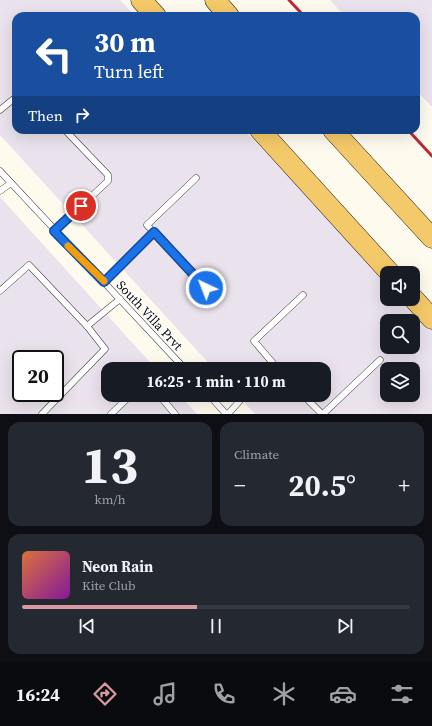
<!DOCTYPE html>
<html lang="en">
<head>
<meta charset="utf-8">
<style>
	:root { --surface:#171b24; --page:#242831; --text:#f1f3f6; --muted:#9ea1a6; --line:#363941; --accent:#d899a1 }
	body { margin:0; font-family:"Source Serif 4",serif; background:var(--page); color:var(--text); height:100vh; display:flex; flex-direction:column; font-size:15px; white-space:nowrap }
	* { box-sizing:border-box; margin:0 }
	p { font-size:13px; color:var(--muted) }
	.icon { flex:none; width:22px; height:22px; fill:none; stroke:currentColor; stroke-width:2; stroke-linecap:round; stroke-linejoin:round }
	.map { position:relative; height:414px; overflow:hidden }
	.panel { display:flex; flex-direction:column; gap:8px; padding:8px; background:#0d0f14; flex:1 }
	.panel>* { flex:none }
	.guide { position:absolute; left:12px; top:12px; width:408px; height:122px; border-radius:12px; box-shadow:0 4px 16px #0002; background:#1a4fa0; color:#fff; overflow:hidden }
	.fabs { position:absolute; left:380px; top:266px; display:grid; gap:8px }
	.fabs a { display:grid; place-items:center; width:40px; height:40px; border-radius:8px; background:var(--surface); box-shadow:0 4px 16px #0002; font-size:20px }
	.speed { position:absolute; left:12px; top:350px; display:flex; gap:8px; font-size:20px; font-weight:700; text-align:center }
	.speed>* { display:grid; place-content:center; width:52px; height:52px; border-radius:50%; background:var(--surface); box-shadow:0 4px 16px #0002; line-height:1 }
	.speed .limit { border:2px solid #111; border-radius:6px; background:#fff; color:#111 }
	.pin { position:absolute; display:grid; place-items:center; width:34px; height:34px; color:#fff; margin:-17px; border:2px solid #fff; border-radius:50%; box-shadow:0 1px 4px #0007 }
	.me { position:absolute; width:44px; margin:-22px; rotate:317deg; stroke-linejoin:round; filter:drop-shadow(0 0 3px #0008) }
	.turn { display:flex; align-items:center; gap:14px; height:84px; padding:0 16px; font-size:18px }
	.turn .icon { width:52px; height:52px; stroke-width:2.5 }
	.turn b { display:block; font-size:28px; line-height:34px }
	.then { display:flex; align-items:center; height:38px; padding:0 16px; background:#0003; gap:8px; font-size:15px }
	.big { font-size:30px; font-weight:700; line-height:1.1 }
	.panel .widget { flex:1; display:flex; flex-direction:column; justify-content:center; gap:6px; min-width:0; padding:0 14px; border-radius:12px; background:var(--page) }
	.panel .dial { align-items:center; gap:0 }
	.dial b { font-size:52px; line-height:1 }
	.song { display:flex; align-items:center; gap:12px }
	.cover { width:48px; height:48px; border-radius:6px; background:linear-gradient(135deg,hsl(20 70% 55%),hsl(290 70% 35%)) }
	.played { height:4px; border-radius:2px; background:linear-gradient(90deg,var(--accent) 45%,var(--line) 45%) }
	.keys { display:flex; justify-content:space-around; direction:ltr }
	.heat { display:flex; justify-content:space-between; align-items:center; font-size:22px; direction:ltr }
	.panel .tiles { flex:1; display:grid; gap:8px; grid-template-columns:1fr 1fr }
	.widget:last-child { grid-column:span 2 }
	.trip { position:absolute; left:101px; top:362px; width:230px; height:40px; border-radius:12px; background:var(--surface); box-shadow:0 4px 16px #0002; font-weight:700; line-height:40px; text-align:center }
	.menu { display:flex; height:64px; justify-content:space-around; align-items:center; background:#090b0e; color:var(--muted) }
	.menu .icon { width:28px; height:28px }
	.menu .on { color:var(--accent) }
	.menu b { font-size:18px; color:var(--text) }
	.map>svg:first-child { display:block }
</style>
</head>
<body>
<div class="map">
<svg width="432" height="414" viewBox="0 0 432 414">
	<rect width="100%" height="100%" fill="#fefaee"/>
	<!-- industrial -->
	<g fill="#eae2ec" fill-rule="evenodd">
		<path d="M0,0H120L135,16H16V130H244L387,280V299H405L432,327V414H255L237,395H324V369H214L0,135ZM387,321H413V347H387ZM387,369H413V395H387Z"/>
		<path d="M330,0H432V107L416,90V16H345Z"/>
		<path d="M0,197L156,369H108V395H179L197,414H0ZM21,359H55V393H21Z"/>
	</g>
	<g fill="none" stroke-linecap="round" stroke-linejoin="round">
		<defs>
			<g id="service">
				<path d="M0,110L16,97"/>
				<path d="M0,171L185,369"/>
				<path d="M196,178L147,225L206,288"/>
				<path d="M0,191L11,183"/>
				<path d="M54,231L108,181V175L65,130"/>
				<path d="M104,282L154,232"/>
				<path d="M0,291L29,265L87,326L105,349L42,414"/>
				<path d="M87,326L120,299"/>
				<path d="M278,369L254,341L303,295"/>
				<path d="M159,395L175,414"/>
				<path d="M209,395L226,414"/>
				<path d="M303,395L322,414"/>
				<path d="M111,414L131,395"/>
				<path d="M228,414L245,395"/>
				<path d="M323,414L380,360"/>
			</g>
			<g id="primary">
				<path d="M141,0L156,16"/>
				<path d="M215,0L229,16"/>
				<path d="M260,130L390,273"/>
				<path d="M333,130L432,238"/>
				<path d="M413,298L432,319"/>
			</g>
		</defs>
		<!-- service casing -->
		<use href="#service" stroke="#404040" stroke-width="7"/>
		<!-- primary casing -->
		<use href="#primary" stroke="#1e1e1e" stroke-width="21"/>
		<!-- service -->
		<use href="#service" stroke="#fff" stroke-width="6"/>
		<!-- primary -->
		<use href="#primary" stroke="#f4c969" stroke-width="20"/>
		<!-- rail -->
		<g stroke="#b92a3a" stroke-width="3">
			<path d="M289,0L304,16"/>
			<path d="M408,130L432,156"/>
		</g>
	</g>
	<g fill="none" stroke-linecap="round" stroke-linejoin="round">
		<defs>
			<path id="route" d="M81,206L54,231L104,282L154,232L206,288"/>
		</defs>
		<!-- route casing -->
		<use href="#route" stroke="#114b97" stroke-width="10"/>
		<!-- route -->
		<use href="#route" stroke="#1a73e8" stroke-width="7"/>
		<!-- slow -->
		<path stroke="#f59e0b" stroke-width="7" d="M68,246L104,281"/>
	</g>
	<g text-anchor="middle" stroke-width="4" stroke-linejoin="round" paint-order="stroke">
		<!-- street labels -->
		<g font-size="13" fill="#0d0d0d" stroke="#fff">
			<text transform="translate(150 315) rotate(47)" y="5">South Villa Prvt</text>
		</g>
	</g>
</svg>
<div class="fabs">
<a><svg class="icon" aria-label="sound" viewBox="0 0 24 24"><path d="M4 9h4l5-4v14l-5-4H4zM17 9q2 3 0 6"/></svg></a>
<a><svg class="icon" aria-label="search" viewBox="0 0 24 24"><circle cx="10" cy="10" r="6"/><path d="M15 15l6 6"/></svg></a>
<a><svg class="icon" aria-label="layers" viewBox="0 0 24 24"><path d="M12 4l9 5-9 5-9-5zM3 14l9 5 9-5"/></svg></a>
</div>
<div class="speed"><div class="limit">20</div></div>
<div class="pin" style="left:81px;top:206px;background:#d93025"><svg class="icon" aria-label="arrive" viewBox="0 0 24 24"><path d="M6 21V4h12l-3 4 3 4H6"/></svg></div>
<svg class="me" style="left:206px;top:288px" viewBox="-20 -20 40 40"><circle r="17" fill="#1a73e8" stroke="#fff" stroke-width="3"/><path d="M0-11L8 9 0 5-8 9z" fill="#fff"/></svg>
<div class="trip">16:25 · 1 min · 110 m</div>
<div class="guide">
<div class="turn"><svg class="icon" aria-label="left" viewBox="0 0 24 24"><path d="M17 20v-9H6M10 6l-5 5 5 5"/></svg><div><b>30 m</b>Turn left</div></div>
<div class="then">Then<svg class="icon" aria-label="right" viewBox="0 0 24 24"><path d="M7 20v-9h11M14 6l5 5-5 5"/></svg></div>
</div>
</div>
<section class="panel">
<div class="tiles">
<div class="widget dial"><b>13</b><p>km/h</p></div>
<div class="widget"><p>Climate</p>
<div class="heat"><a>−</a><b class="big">20.5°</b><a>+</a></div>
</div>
<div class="widget">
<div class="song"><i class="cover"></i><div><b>Neon Rain</b><p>Kite Club</p></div></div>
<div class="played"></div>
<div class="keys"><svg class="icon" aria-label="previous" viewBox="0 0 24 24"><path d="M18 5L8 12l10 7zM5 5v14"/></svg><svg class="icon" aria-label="pause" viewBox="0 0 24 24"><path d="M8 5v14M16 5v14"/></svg><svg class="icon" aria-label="next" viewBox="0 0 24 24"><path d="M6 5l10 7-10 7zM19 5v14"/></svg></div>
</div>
</div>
</section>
<nav class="menu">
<b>16:24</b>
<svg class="icon on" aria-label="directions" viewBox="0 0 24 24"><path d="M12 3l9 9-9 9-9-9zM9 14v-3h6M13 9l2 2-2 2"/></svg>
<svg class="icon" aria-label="music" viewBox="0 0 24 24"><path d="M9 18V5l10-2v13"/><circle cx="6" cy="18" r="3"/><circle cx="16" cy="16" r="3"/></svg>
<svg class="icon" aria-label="phone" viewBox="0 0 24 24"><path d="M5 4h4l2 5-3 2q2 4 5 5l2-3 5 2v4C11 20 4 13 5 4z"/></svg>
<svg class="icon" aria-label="climate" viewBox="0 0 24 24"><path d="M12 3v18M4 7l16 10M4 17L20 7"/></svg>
<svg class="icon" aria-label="car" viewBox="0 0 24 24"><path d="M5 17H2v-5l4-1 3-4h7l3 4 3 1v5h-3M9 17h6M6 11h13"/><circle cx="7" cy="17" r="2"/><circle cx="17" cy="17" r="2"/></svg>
<svg class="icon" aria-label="filters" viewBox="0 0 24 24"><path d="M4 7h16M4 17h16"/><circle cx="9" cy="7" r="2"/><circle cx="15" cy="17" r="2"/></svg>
</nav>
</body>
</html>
